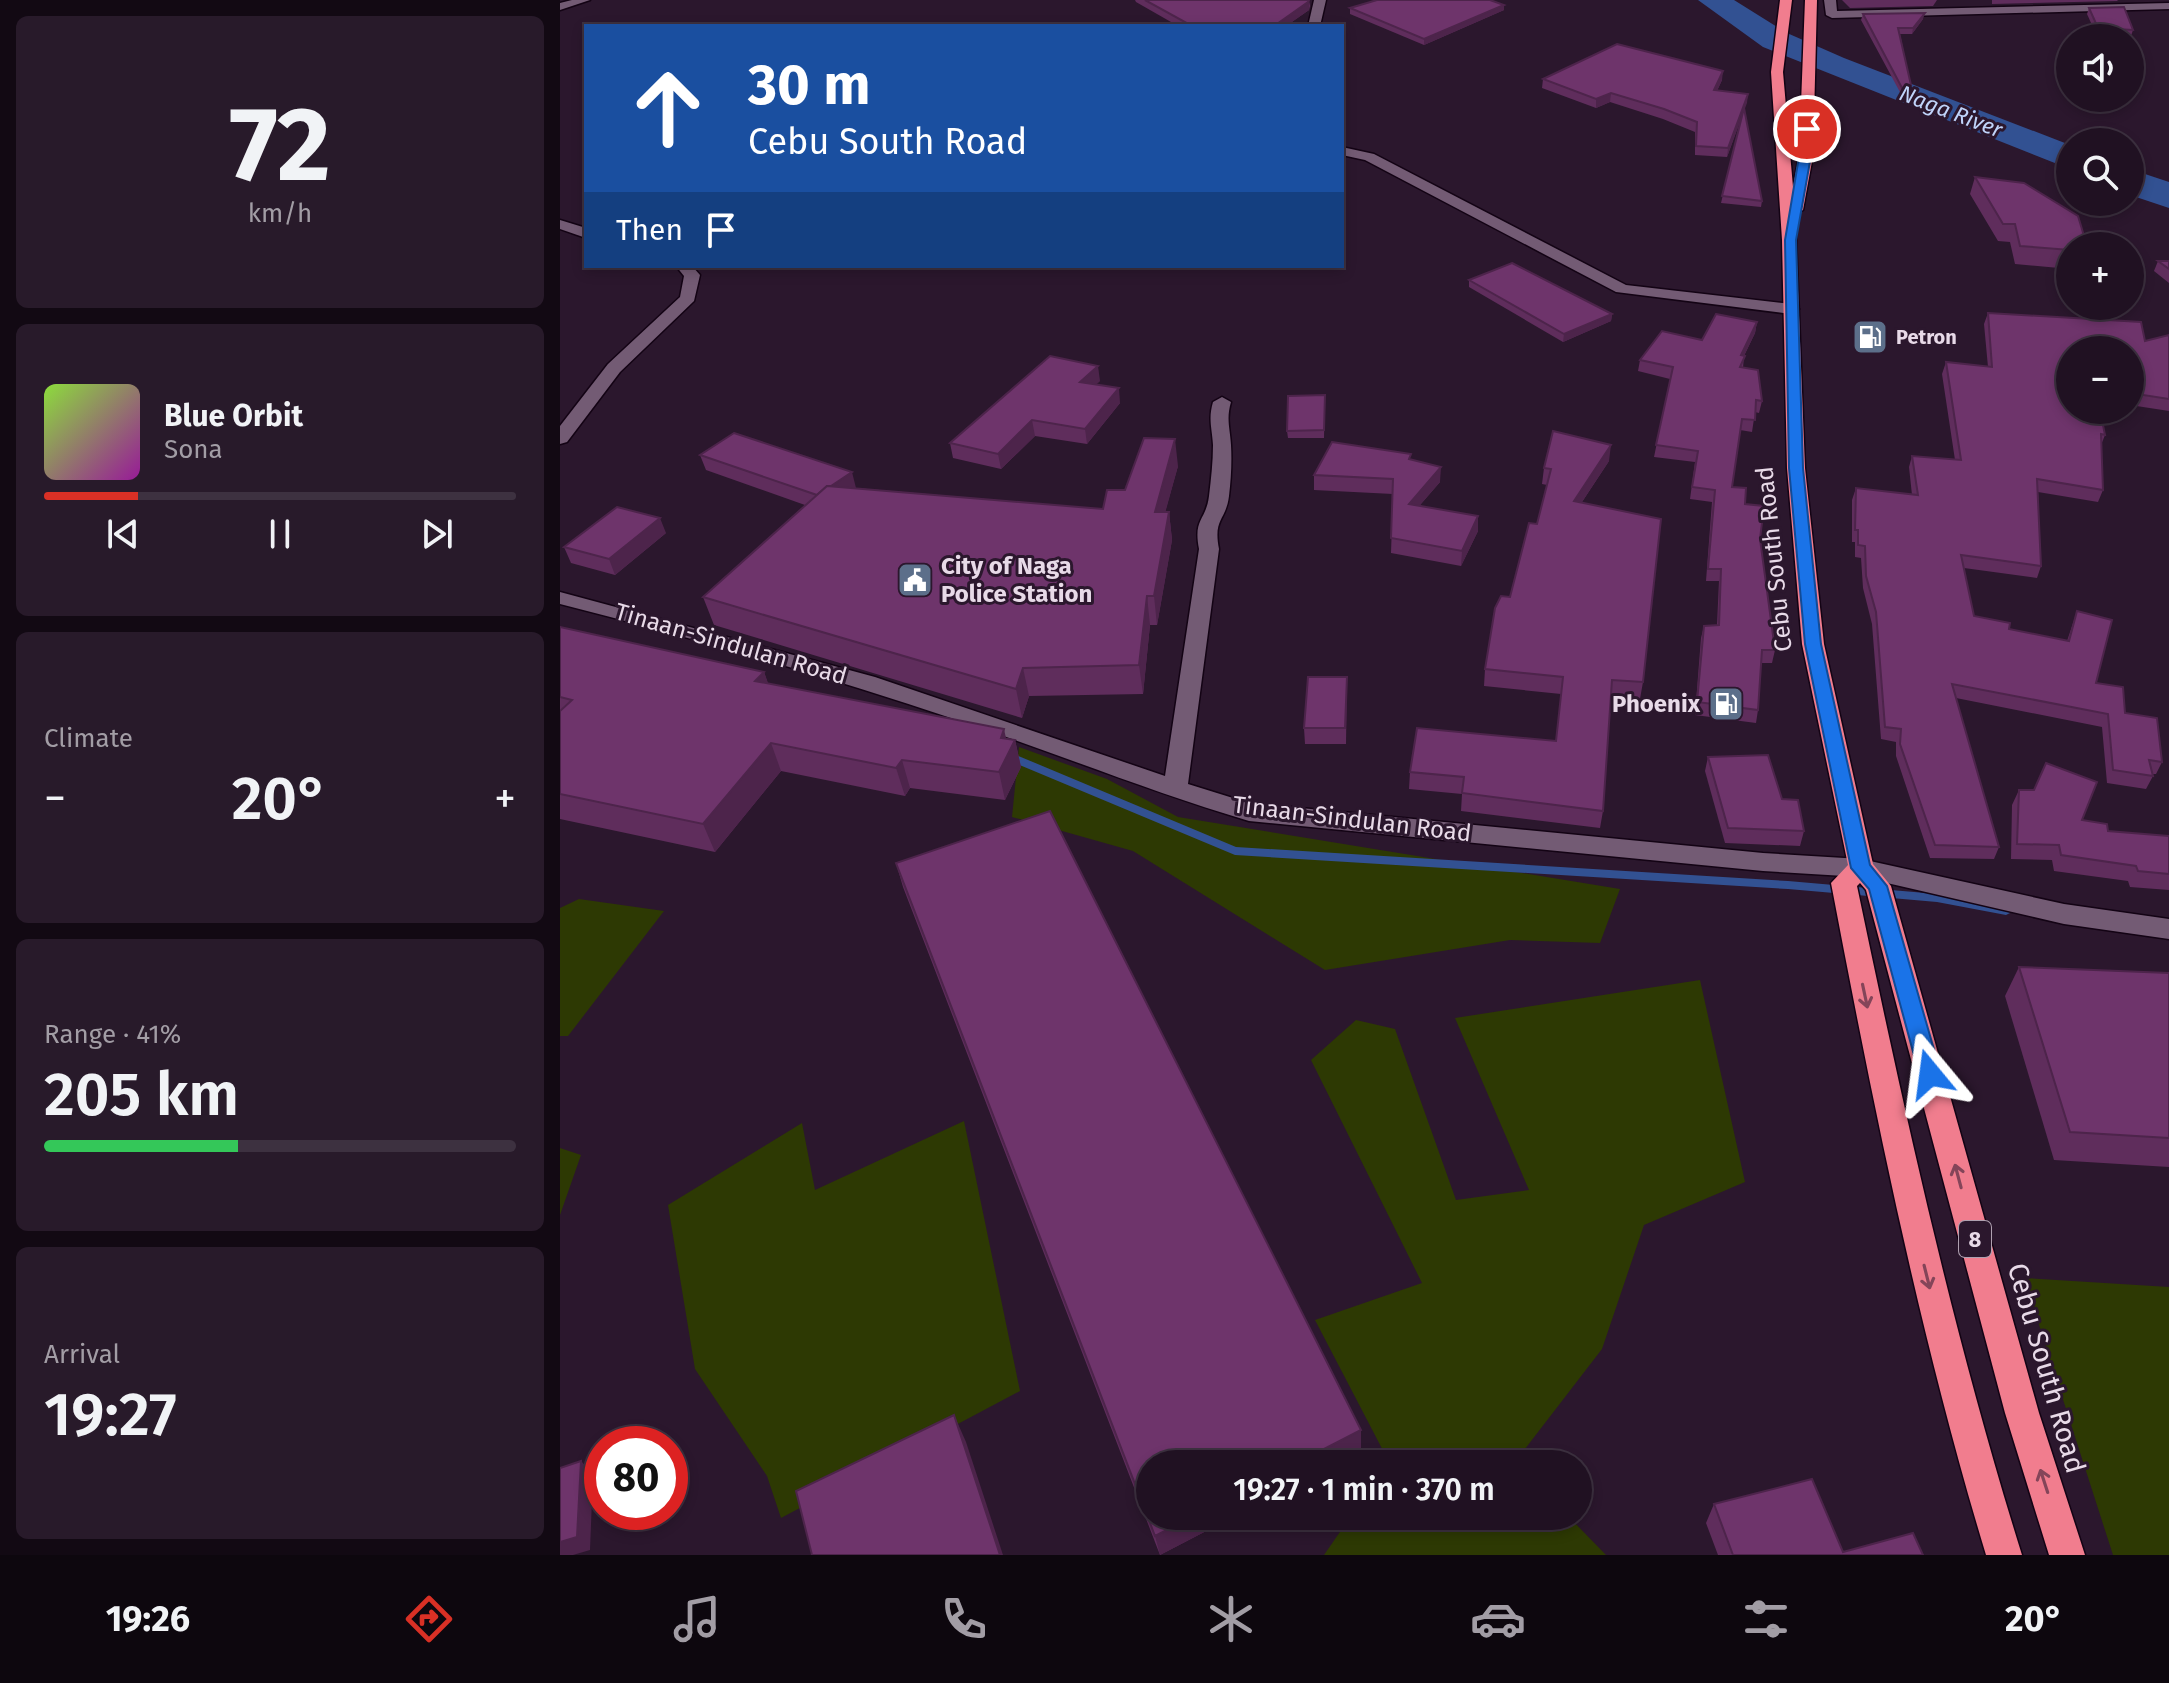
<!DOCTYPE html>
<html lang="en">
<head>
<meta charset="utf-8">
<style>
	:root { --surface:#201122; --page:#281a2a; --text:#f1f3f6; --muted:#a29da5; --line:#3d3140; --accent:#d93025 }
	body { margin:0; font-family:"Fira Sans",sans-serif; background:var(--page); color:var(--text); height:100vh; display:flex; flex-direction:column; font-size:30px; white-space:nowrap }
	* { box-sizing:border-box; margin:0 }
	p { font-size:26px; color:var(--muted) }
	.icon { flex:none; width:44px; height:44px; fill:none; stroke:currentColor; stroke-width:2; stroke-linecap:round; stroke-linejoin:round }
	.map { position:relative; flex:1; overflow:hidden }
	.sheet { display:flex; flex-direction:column; gap:16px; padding:16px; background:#120913; width:560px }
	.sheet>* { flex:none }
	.top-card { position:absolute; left:24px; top:24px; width:760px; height:244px; border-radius:0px; box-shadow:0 4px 12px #0003,0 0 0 2px var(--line); background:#1a4fa0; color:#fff; overflow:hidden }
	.controls { position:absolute; left:1496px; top:24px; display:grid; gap:16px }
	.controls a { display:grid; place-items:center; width:88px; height:88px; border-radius:50%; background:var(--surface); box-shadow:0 4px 12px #0003,0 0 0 2px var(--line); font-size:40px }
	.speed { position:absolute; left:24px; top:1426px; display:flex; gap:16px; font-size:40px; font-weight:700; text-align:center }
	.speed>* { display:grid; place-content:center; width:104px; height:104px; border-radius:50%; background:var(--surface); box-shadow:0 4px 12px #0003,0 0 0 2px var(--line); line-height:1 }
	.speed .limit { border:12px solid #d22; background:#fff; color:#111 }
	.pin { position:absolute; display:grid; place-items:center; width:68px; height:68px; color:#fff; margin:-34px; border:4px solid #fff; border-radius:50%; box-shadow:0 2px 8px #0007 }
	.me { position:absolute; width:88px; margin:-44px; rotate:344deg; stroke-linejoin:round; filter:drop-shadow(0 0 6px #0008) }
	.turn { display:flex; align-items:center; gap:28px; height:168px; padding:0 32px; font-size:36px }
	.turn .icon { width:104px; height:104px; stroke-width:2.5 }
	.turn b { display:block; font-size:56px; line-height:68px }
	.then { display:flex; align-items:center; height:76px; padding:0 32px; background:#0003; gap:16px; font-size:30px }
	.big { font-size:60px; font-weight:600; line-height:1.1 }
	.sheet .card { flex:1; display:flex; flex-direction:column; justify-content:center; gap:12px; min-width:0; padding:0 28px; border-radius:12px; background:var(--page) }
	.sheet .dial { align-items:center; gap:0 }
	.dial b { font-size:104px; line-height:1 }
	.song { display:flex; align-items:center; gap:24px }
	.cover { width:96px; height:96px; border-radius:12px; background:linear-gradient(135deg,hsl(90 70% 55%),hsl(300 70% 35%)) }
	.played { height:8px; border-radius:4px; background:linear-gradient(90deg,var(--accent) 20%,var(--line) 20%) }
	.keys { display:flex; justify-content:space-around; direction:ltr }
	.heat { display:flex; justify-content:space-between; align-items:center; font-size:44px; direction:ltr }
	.charge { height:12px; border-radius:6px; background:linear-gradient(90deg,#34c759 41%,var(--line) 0) }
	.trip { position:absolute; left:576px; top:1450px; width:456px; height:80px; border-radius:40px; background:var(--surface); box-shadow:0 4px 12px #0003,0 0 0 2px var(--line); font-weight:600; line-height:80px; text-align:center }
	.dock { display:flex; height:128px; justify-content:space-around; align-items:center; background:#0d070e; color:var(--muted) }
	.dock .icon { width:56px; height:56px }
	.dock .on { color:var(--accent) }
	.dock b { font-size:36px; color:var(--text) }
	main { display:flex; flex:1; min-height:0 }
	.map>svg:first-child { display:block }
</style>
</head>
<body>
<main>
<section class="sheet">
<div class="card dial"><b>72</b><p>km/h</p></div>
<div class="card">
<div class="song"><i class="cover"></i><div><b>Blue Orbit</b><p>Sona</p></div></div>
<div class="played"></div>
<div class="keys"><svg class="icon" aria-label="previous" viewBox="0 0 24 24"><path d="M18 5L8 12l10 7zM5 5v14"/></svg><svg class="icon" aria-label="pause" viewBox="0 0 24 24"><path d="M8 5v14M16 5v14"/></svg><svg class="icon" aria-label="next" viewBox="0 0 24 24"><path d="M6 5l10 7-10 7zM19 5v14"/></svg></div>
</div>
<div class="card"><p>Climate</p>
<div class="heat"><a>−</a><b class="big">20°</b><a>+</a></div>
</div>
<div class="card"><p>Range · 41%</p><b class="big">205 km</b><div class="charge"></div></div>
<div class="card"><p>Arrival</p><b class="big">19:27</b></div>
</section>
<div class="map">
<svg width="1609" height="1555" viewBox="0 0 1609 1555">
	<rect width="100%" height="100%" fill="#2b172d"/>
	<!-- green -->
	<g fill="#2d3903">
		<path d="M459,747L547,779L618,817L1060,889L1040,943L950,940L765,970L573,851L452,817Z"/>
		<path d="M19,899L104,911L8,1036H0V908Z"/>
		<path d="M1140,980L1185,1182L1084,1225L1042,1349L955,1462L957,1464H830L755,1320L862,1283L751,1060L796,1020L835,1029L896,1200L969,1190L895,1018Z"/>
		<path d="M404,1121L460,1391L221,1518L207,1476L135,1369L108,1205L242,1123L255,1190Z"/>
		<path d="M0,1148L21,1155L0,1215Z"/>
		<path d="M1464,1278L1609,1287V1555H1553Z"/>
		<path d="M791,1516H1008L1046,1555H764Z"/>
	</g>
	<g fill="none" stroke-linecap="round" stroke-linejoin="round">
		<!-- stream -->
		<path fill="#325192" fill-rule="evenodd" d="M449,752L676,847L1228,881L1377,894L1446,905L1450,907L1452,910L1450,913L1446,915L1377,902L1228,889L675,855L445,759L444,756L445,753Z"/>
		<!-- river -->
		<g fill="#325192" fill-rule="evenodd">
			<path d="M1138,0H1174L1227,33L1284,58L1510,145V169L1203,47Z"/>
			<path d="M1570,169L1609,182V208L1570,195Z"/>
		</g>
		<defs>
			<g id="street">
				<path d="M12,0H30L0,10V3Z"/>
				<path d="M754,0H766L760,26H748Z"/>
				<path d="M1264,0H1276L1277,11L1609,3V9L1272,18L1266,15Z"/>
				<path d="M782,147L814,154L1066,285L1231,304L1239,309L1231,314L1056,292L805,160L782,155Z"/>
				<path d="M0,220L26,228V238L0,229Z"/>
				<path d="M116,266H132L140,275L134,301L60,372L7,442L0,444V426L48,364L120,297L124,276Z"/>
				<path d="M662,397L671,402C666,419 670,428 671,445C672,462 671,479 669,496C666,521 653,518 659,549L628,784L689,803L1203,853L1301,859L1504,904L1609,919V939L1504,924L1301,877L1203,871L689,821C591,792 496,753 397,720C266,676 134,638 0,604V592L315,677L605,776L639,549C633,518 646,521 649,496C651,479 653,462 653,445C652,428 648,419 653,402Z"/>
			</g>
			<path id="highway" d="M1220,0H1232L1223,72L1233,187L1239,156L1245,0H1257L1253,156L1243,210L1235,214L1245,468L1264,644L1313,864L1331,886L1479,1413L1525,1555H1489L1445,1413L1306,890L1300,883L1297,886C1344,1111 1393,1335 1462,1555H1426C1359,1334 1314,1109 1271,883L1288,865L1242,644L1227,468L1222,240L1211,72Z"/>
		</defs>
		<!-- street casing -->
		<use href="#street" stroke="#130314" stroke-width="3"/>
		<!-- highway casing -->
		<use href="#highway" stroke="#130314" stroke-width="3"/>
		<!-- street -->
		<use href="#street" fill="#735b74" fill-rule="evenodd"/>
		<!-- highway -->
		<use href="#highway" fill="#f17d8e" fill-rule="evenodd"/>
	</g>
	<!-- wall -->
	<g fill="#5f2d5c">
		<path d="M575,0H749L750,6L749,10L726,26H618L576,2Z"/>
		<path d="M1282,0H1377L1373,6L1290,8Z"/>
		<path d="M1432,0H1558L1557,1L1432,4Z"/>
		<path d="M944,5V10L864,45L790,14V8Z"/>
		<path d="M1529,8L1573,30L1571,36L1536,34L1527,14Z"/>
		<path d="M1303,14L1363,19L1352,34H1340L1351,85L1349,91L1341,94L1301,20Z"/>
		<path d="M983,79L1162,80L1157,91L1188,94L1184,110L1202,201L1201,207L1161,203L1182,116L1167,157L1135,155V132L1103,119L1050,102L1036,108L982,88Z"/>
		<path d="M1415,177L1510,246V269L1455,264L1450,242L1438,241L1410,194Z"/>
		<path d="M1598,261H1609V283L1594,271Z"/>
		<path d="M909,280L1052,314L1051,321L1003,342L909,287Z"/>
		<path d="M1428,313L1585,341L1609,335V411L1570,405V350H1510L1545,435L1541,445L1543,490L1538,502L1478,492L1481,566L1477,578L1404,568L1414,616L1449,629L1507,641L1517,611L1536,683L1565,713L1602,762L1596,774H1592L1593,776L1586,789L1547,783L1542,727L1396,698L1439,847L1434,859L1370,858L1336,756V742L1321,739L1312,624L1303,588L1301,558L1295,557V542H1292V500L1296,488L1352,495L1349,467L1352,456L1395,460L1382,374L1386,362L1428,367L1424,324Z"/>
		<path d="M1197,322L1195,333L1184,356L1183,368L1202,401L1199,413L1195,412L1192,432L1180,430L1172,487L1185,504L1200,539L1215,650L1212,663H1201L1198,710L1196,723L1135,715L1141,638L1144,626L1157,625L1159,581H1146L1152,502L1130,499L1135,462L1094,457L1110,379L1078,371L1080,360Z"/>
		<path d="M540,381L536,384L560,403L527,444L475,436L441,469L393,458L390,443Z"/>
		<path d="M765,395L764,438H728L727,431Z"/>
		<path d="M140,455L296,488L543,509L565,490L618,466L605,512H609L612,540L597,625H590L583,694L469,696L462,718L154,625L143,597L245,505L146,470Z"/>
		<path d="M851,459L880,482L860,505L918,531L901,566L831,553L833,494L754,490V475Z"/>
		<path d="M1049,461L1022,502L1083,682L1080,699L1050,697L1043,811L1040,828L901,811L902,794L849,789L850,772L996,741L1001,694L924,686L925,669L977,524L987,485L982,484L984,468Z"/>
		<path d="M106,533L55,575L11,563L4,547Z"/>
		<path d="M0,627L204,672L208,684L455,740L461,767L445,800L350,788L345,796L221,771L155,852L0,819Z"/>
		<path d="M787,677L786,744H745L744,728Z"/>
		<path d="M1148,757L1222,799L1244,831L1240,846L1165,843L1145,771Z"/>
		<path d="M1459,790L1522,820L1548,831L1609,836V890L1570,887L1568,881L1494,871L1492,860L1451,859L1452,805Z"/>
		<path d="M336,863L801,1451L775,1464H590V1516H675L600,1555L343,887Z"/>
		<path d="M1459,967L1609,973V1167L1494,1160L1445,996Z"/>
		<path d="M1154,1504L1283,1552L1363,1555H1158L1146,1523Z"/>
	</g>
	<!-- shaded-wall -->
	<g fill="#4d244b">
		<path d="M749,0V10L726,26H714Z"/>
		<path d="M944,5V10L864,45V39Z"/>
		<path d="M1365,13L1363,19L1352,34L1353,28Z"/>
		<path d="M1163,71L1162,80L1153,99L1154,90Z"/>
		<path d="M1351,85L1349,91L1341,94L1342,88Z"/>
		<path d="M1051,93L1050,102L1036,108V99Z"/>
		<path d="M1188,94L1187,103L1167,157L1168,148Z"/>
		<path d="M1052,314L1051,321L1003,342L1004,334Z"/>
		<path d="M1197,322L1195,333L1179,366L1181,355Z"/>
		<path d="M538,366L540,381L523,397L520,382Z"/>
		<path d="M559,388L560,403L527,444L525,429Z"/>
		<path d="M472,420L475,436L441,469L438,454Z"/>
		<path d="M615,439L618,466L598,539L595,512Z"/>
		<path d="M1051,445L1049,461L1012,517L1014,501Z"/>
		<path d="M881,467L880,482L848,519L849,504Z"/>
		<path d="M292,472L296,488L258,495Z"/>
		<path d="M609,512L612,540L597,625L594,596Z"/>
		<path d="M918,516V531L901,566L902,551Z"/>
		<path d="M100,518L106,533L55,575L49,559Z"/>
		<path d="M587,596L590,625L583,694L579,665Z"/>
		<path d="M463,668L469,696L462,718L456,689Z"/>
		<path d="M204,672L214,699L195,681Z"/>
		<path d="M444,729L449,752L455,740L461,767L445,800L439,772L441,738Z"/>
		<path d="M211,743L221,771L155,852L143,824Z"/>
		<path d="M342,760L350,788L345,796L336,768Z"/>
		<path d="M394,1415L406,1442L443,1555H440Z"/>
		<path d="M801,1430V1451L775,1464H735Z"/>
		<path d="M21,1461L33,1474L30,1550L13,1555H0V1542Z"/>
		<path d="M634,1516H675L600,1555L595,1536Z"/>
	</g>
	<!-- building -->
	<g fill="#6e346b" stroke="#4d244b" stroke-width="2">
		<path d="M585,0H749L748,2L714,26H632Z"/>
		<path d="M817,0H930L944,5L864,39L790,8Z"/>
		<path d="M1564,7L1573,30L1538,28L1529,8Z"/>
		<path d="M1365,13L1353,28H1338L1351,85L1342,88L1303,14Z"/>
		<path d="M1057,44L1163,71L1154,90L1188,94L1168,148L1136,146L1137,122L1104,109L1051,93L1036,99L983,79Z"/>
		<path d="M1184,108L1202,201L1162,196Z"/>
		<path d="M1415,177L1464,183L1518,216L1527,246H1510V250L1460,246L1455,224H1443Z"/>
		<path d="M1598,261H1609V269Z"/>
		<path d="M952,263L1052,314L1004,334L909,280Z"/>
		<path d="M1428,313L1581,322L1585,341L1609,335V399L1570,393V350H1510V410H1540L1545,435L1541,434L1543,490L1477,479L1481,566L1401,555L1414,616L1450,623L1449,629L1509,641L1517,611L1552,620L1536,683L1563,687L1565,713L1597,718L1602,762L1589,760L1593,776L1553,770L1548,714L1392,684L1439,847L1375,845L1340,744L1341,729L1325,727L1316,612L1306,576L1305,546L1298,545V530H1295L1296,488L1358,495L1352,456L1401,460L1386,362L1432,367Z"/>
		<path d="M1156,314L1197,322L1181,355L1185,356L1180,367L1198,370L1202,401L1196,400L1195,420L1182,419L1172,487L1186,488L1185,504L1204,506L1200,539L1215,650H1202L1198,710L1137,702L1144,626L1159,625L1161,569H1148L1155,490L1132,487L1138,451L1096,445L1113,367L1080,360L1102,331L1142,340Z"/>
		<path d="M490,356L538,366L520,382L559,388L525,429L472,420L438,454L390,443Z"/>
		<path d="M765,395L764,430L727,431L728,396Z"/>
		<path d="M993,431L1051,445L1014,501L1101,519L1083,682L1052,680L1043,811L902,793L904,777L850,772L857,728L996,741L1003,677L925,669L935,608L941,596L950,597L969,523L977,524L991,469L984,468Z"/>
		<path d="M174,433L292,472L271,486H267L257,495L140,455Z"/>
		<path d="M584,438L615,439L595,512H609L594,596H587L579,665L463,668L456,689L143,597L267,486L543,509L547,490H565Z"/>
		<path d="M772,442L851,454L849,459L881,467L849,504L918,516L902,551L831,538L833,479L754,475Z"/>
		<path d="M57,507L100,518L49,559L4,547Z"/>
		<path d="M0,627L204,672L195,681L444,729L441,738L455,740L439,772L342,760L336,768L211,743L143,824L0,794V711L12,700L0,697Z"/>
		<path d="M748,677H787L785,728H744Z"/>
		<path d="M1208,755L1222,799L1238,800L1244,831L1168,828L1148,757Z"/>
		<path d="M1486,763L1537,782L1522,820L1547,824L1548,831L1609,836V874L1578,871L1576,866L1501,855L1499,845L1457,844L1459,790H1474Z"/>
		<path d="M490,811L801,1430L735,1464H590V1516H634L595,1536L336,863Z"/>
		<path d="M1459,967L1609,973V1138L1510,1132Z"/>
		<path d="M394,1415L440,1555H252L236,1491Z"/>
		<path d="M21,1461L17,1537L0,1542V1468Z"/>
		<path d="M1252,1479L1283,1552L1353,1533L1363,1555H1173L1154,1504Z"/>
	</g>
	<!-- one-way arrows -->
	<defs><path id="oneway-shaft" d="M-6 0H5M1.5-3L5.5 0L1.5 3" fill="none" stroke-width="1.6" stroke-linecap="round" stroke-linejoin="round" transform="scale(2)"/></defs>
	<g stroke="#844559">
		<use href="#oneway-shaft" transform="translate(1305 996) rotate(78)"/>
		<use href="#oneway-shaft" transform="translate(1398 1176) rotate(-105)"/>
		<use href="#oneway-shaft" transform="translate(1367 1277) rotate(76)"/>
		<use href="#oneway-shaft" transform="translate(1484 1481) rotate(-108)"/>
	</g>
	<!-- route -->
	<path fill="#1a73e8" stroke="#114b97" stroke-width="2" d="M1244,127L1252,129L1251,156L1236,240L1243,468L1261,644L1310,865L1327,886L1381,1074L1378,1080H1362L1359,1074L1309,889L1291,868L1245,644L1229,468L1225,240Z"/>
	<!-- icons -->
	<defs>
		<symbol id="fuel-square" viewBox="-11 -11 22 22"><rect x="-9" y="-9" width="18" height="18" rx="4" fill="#5c6f8a" stroke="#2b172d"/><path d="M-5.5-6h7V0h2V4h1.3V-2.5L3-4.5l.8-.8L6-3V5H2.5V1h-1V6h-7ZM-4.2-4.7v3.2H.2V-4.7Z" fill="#fff"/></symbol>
		<symbol id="civic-square" viewBox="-11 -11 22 22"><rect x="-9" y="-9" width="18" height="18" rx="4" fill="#5c6f8a" stroke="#2b172d"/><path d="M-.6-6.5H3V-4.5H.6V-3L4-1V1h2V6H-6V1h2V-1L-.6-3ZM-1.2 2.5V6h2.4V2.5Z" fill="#fff"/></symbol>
	</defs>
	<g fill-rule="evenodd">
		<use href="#fuel-square" x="1290" y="317" width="40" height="40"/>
		<use href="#civic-square" x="335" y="560" width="40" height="40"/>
		<use href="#fuel-square" x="1146" y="684" width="40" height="40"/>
	</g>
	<g text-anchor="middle" stroke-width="6" stroke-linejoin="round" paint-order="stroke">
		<!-- far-poi labels -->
		<g font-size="20" font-weight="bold" fill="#e8dae8" stroke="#2b172d" text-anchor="start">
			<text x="1336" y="344">Petron</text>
		</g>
		<!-- far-water labels -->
		<g font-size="22" font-style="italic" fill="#c0d4fa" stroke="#2b172d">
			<text transform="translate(1391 111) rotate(21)" y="8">Naga River</text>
		</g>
		<!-- shield labels -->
		<rect fill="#2b172d" stroke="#afa0b0" stroke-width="2" x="1399" y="1221" width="32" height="36" rx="6"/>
		<g font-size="22" font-weight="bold" fill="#e8dae8">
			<text x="1415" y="1247">8</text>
		</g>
		<!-- street labels -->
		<g font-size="24" fill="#e8dae8" stroke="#2b172d">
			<text transform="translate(1214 559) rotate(-96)" y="8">Cebu South Road</text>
			<text transform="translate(171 644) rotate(16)" y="8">Tinaan-Sindulan Road</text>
			<text transform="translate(792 819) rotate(7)" y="8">Tinaan-Sindulan Road</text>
		</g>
		<!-- poi labels -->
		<g font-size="24" font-weight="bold" fill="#e8dae8" stroke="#2b172d" text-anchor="start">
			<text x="381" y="574">City of Naga<tspan x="381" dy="28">Police Station</tspan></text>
			<text x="1140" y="712" text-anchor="end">Phoenix</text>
		</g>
		<!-- near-street labels -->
		<g font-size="28" fill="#e8dae8" stroke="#2b172d">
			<text transform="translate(1487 1368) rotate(74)" y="10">Cebu South Road</text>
		</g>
	</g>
</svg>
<div class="controls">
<a><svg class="icon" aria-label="sound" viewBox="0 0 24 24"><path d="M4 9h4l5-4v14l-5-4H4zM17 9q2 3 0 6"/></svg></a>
<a><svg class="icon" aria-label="search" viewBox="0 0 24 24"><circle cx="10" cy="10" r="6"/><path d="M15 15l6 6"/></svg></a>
<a>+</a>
<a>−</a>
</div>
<div class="speed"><div class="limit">80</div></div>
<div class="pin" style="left:1247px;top:129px;background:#d93025"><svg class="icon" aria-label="arrive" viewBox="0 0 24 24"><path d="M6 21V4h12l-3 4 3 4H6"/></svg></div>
<svg class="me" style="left:1370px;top:1074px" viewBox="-20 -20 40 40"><path d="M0-17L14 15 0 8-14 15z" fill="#1a73e8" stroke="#fff" stroke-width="4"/></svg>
<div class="trip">19:27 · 1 min · 370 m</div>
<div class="top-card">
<div class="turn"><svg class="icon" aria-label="ahead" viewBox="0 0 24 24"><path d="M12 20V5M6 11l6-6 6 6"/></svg><div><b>30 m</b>Cebu South Road</div></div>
<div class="then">Then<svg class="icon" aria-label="arrive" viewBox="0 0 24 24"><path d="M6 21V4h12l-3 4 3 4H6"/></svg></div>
</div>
</div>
</main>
<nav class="dock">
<b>19:26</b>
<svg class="icon on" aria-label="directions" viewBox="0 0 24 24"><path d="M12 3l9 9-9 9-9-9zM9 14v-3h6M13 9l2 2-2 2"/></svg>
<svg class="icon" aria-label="music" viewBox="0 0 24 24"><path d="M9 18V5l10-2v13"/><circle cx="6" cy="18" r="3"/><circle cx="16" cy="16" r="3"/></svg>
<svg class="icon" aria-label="phone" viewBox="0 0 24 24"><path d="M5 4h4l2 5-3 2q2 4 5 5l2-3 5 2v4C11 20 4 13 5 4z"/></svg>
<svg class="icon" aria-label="climate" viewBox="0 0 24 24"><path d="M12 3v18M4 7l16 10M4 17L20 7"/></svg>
<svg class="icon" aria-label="car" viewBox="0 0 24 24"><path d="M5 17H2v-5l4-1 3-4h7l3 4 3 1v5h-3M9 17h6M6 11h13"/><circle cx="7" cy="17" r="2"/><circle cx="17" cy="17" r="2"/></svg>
<svg class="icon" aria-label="filters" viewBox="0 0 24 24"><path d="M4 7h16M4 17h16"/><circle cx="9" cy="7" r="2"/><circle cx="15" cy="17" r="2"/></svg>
<b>20°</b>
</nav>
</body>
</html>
